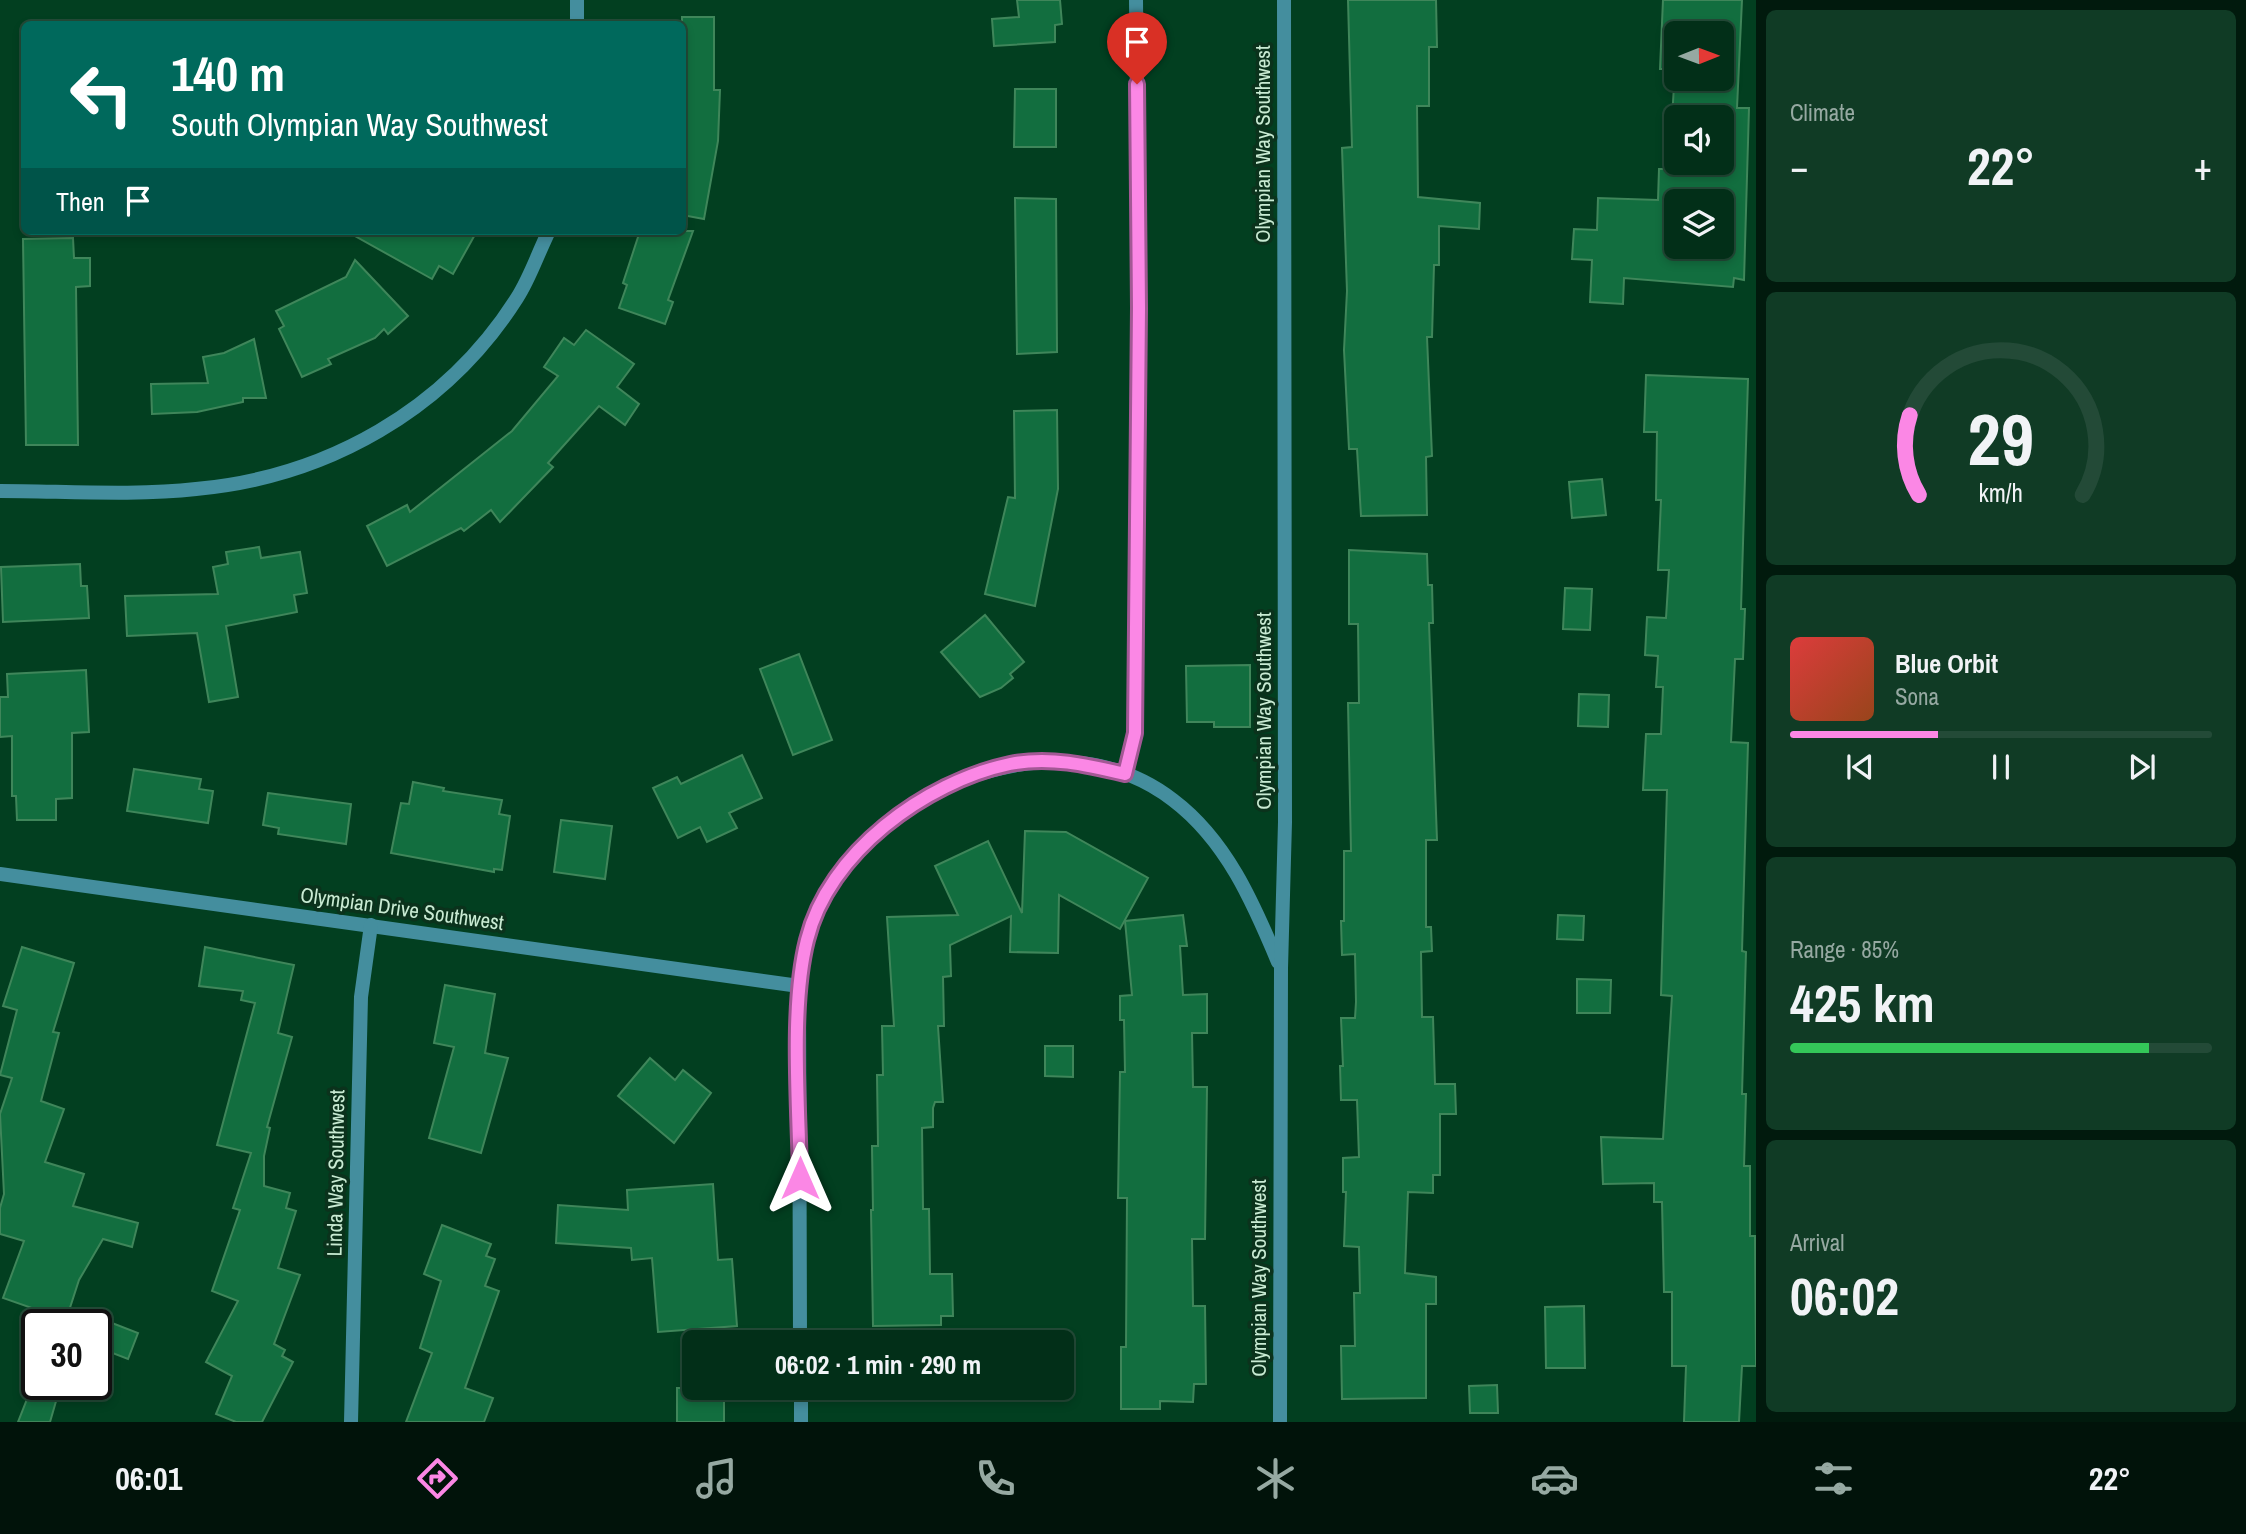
<!DOCTYPE html>
<html lang="en">
<head>
<meta charset="utf-8">
<style>
	:root { --surface:#022f18; --page:#103b25; --text:#f1f3f6; --muted:#96a9a2; --line:#234a37; --accent:#fb87e5 }
	body { margin:0; font-family:"Archivo Narrow",sans-serif; background:var(--page); color:var(--text); height:100vh; display:flex; flex-direction:column; font-size:26px; white-space:nowrap }
	* { box-sizing:border-box; margin:0 }
	p { font-size:23px; color:var(--muted) }
	.icon { flex:none; width:38px; height:38px; fill:none; stroke:currentColor; stroke-width:2; stroke-linecap:round; stroke-linejoin:round }
	.map { position:relative; flex:1; overflow:hidden }
	.sheet { display:flex; flex-direction:column; gap:10px; padding:10px; background:#011a0d; width:490px }
	.sheet>* { flex:none }
	.hud { position:absolute; left:21px; top:21px; width:665px; height:214px; border-radius:10px; box-shadow:0 4px 10px #0003,0 0 0 2px var(--line); background:#00695c; color:#fff; overflow:hidden }
	.needle { width:46px; rotate:89deg }
	.fabs { position:absolute; left:1664px; top:21px; display:grid; gap:14px }
	.fabs a { display:grid; place-items:center; width:70px; height:70px; border-radius:10px; background:var(--surface); box-shadow:0 4px 10px #0003,0 0 0 2px var(--line); font-size:35px }
	.speed { position:absolute; left:21px; top:1309px; display:flex; gap:14px; font-size:35px; font-weight:700; text-align:center }
	.speed>* { display:grid; place-content:center; width:91px; height:91px; border-radius:50%; background:var(--surface); box-shadow:0 4px 10px #0003,0 0 0 2px var(--line); line-height:1 }
	.speed .limit { border:4px solid #111; border-radius:10px; background:#fff; color:#111 }
	.pin { position:absolute; display:grid; place-items:center; width:60px; height:60px; color:#fff; margin:-72px -30px; border-radius:50% 50% 50% 0; rotate:-45deg; box-shadow:0 0 7px #0007 }
	.pin .icon { rotate:45deg }
	.me { position:absolute; width:77px; margin:-38px; rotate:0deg; stroke-linejoin:round; filter:drop-shadow(0 0 5px #0008) }
	.turn { display:flex; align-items:center; gap:24px; height:147px; padding:0 35px; font-size:32px }
	.turn .icon { width:91px; height:91px; stroke-width:2.5 }
	.turn b { display:block; font-size:49px; line-height:60px }
	.then { display:flex; align-items:center; height:66px; padding:0 35px; background:#0003; gap:14px; font-size:26px }
	.big { font-size:52px; font-weight:700; line-height:1.1 }
	.sheet .card { flex:1; display:flex; flex-direction:column; justify-content:center; gap:10px; min-width:0; padding:0 24px; border-radius:10px; background:var(--page) }
	.sheet .dial { align-items:center; gap:0 }
	.dial svg { height:182px; overflow:visible; fill:none; stroke:var(--line); stroke-width:7; stroke-linecap:round; text-anchor:middle }
	.dial text { fill:var(--text); stroke:none }
	.song { display:flex; align-items:center; gap:21px }
	.cover { width:84px; height:84px; border-radius:10px; background:linear-gradient(135deg,hsl(0 70% 55%),hsl(20 70% 35%)) }
	.played { height:7px; border-radius:4px; background:linear-gradient(90deg,var(--accent) 35%,var(--line) 35%) }
	.keys { display:flex; justify-content:space-around; direction:ltr }
	.heat { display:flex; justify-content:space-between; align-items:center; font-size:38px; direction:ltr }
	.charge { height:10px; border-radius:5px; background:linear-gradient(90deg,#34c759 85%,var(--line) 0) }
	.trip { position:absolute; left:682px; top:1330px; width:392px; height:70px; border-radius:10px; background:var(--surface); box-shadow:0 4px 10px #0003,0 0 0 2px var(--line); font-weight:700; line-height:70px; text-align:center }
	.tabs { display:flex; height:112px; justify-content:space-around; align-items:center; background:#01130a; color:var(--muted) }
	.tabs .icon { width:49px; height:49px }
	.tabs .selected { color:var(--accent) }
	.tabs b { font-size:32px; color:var(--text) }
	main { display:flex; flex:1; min-height:0 }
	.map>svg:first-child { display:block }
</style>
</head>
<body>
<main>
<div class="map">
<svg width="1756" height="1422" viewBox="0 0 1756 1422">
	<rect width="100%" height="100%" fill="#023f20"/>
	<!-- building -->
	<g fill="#126e3f" stroke="#3f865a" stroke-width="2" fill-rule="evenodd">
		<path d="M1017,0H1060L1062,24L1055,25V42L994,46L992,19L1019,17Z"/>
		<path d="M1348,0H1436L1437,47H1429V106H1417L1418,197L1480,203L1479,229L1439,226V265H1434L1432,337H1427L1432,456L1426,457L1427,515L1361,516L1357,449H1349L1344,350L1347,291L1342,148L1352,147Z"/>
		<path d="M1663,0H1742L1737,108H1749L1744,280L1734,278L1733,287L1624,278L1623,304L1590,302L1592,260L1572,259L1574,229L1597,230L1598,198L1658,200L1659,169H1669L1675,69H1660ZM1676,33H1722V79H1676ZM1676,117H1722V163H1676ZM1676,201H1722V247H1676Z"/>
		<path d="M682,17H714V90H720L718,141L704,219L682,215Z"/>
		<path d="M1015,89H1056V147H1014Z"/>
		<path d="M1015,198L1056,199L1057,352L1017,354Z"/>
		<path d="M346,231H477L453,274L439,266L432,279Z"/>
		<path d="M640,231H693L668,300L673,302L665,324L619,308L627,285L623,283Z"/>
		<path d="M73,238L74,258H90V286L76,287L78,445H26L23,239Z"/>
		<path d="M355,260L408,316L388,334L384,329L375,338L328,359L331,364L302,377L279,329L284,326L276,311L346,277Z"/>
		<path d="M586,330L634,364L617,387L639,404L625,425L599,406L548,463L553,467L500,522L491,510L464,531L461,528L387,566L367,526L407,505L410,512L512,431L558,376L544,367L564,338L574,345Z"/>
		<path d="M254,339L266,398H243V402L197,412L152,414L151,384L208,383L203,357L224,353Z"/>
		<path d="M1646,375L1748,379L1741,609H1745L1743,659H1735L1731,742L1748,743L1742,951L1746,952L1742,1094H1746L1744,1166H1750V1236H1755L1756,1366H1742L1739,1422H1684L1686,1366H1672V1292H1664L1662,1202H1654V1183L1603,1184L1601,1137L1663,1139L1672,996L1661,995L1667,790H1643L1646,734H1661L1663,687H1656L1658,656L1645,655L1647,617L1666,618L1669,570H1658L1661,500H1656L1657,432H1644Z"/>
		<path d="M1057,410L1058,489L1035,606L985,594L1008,497L1015,498L1014,411Z"/>
		<path d="M1602,479L1606,515L1572,518L1569,482Z"/>
		<path d="M259,547L261,558L300,552L307,593L294,595L297,612L226,626L238,697L209,702L197,633L127,636L125,596L218,594L213,567L228,564L226,552Z"/>
		<path d="M1349,550L1427,554L1428,585H1432L1433,623H1429L1437,840H1426V927H1431L1432,951L1421,952L1422,1017H1433L1435,1084H1455L1456,1114H1440V1175H1433V1193L1408,1192L1405,1273L1436,1277V1304H1426V1398L1342,1399L1341,1346H1355L1354,1293H1360L1359,1247L1344,1246L1346,1192H1343V1158L1359,1157L1357,1100H1341L1340,1066H1343L1341,1018H1355L1356,1002L1355,954L1342,955L1341,921H1344V851H1351L1348,703H1359L1358,624H1349Z"/>
		<path d="M80,564L81,586H87L89,618L3,622L1,567Z"/>
		<path d="M1565,588L1592,589L1590,630L1563,629Z"/>
		<path d="M985,615L1024,662L1010,674L1013,678L1001,688L980,697L941,652Z"/>
		<path d="M799,654L832,740L793,755L760,669Z"/>
		<path d="M1250,665V727H1214V722H1187L1186,666Z"/>
		<path d="M86,670L89,732L72,733V798L56,799V820H17L16,796H12V736L0,737V697H8L7,674Z"/>
		<path d="M1579,694L1609,695L1608,727L1578,726Z"/>
		<path d="M742,755L762,798L729,813L737,828L707,842L700,827L678,838L653,788L677,777L681,784Z"/>
		<path d="M134,769L201,779L199,789L213,791L208,823L127,811Z"/>
		<path d="M413,782L444,788L443,791L502,800L499,814L510,816L502,870L494,869V872L391,853L401,803L409,804Z"/>
		<path d="M268,793L351,804L346,844L278,834L279,828L263,825Z"/>
		<path d="M561,820L612,826L605,879L554,872Z"/>
		<path d="M1025,831L1066,832L1148,878L1120,929L1059,895L1058,953L1010,952L1011,916L950,945L951,976L943,977L944,1026H938L943,1102H935L933,1108V1127L922,1128L923,1209H929L930,1274H952L953,1316H941V1325L873,1326L871,1210H873L872,1146H878L877,1075H883L882,1026H894L887,917L958,915L935,866L988,841L1022,913Z"/>
		<path d="M1183,915L1187,946H1180L1183,995L1207,994V1033H1192L1193,1087H1207L1205,1239H1192L1193,1306H1205L1206,1384H1194L1193,1402L1160,1401V1409H1121V1347H1126L1127,1198H1118L1120,1072H1125L1124,1020H1120V996L1132,995L1125,921Z"/>
		<path d="M1558,915L1584,916L1583,940L1557,939Z"/>
		<path d="M22,947L74,963L53,1032L59,1033L41,1101L64,1109L45,1162L84,1174L73,1206L138,1223L132,1247L103,1239L79,1280L66,1320L3,1298L24,1241L0,1234V1208L4,1194L0,1114L12,1078L0,1075L17,1010L3,1006Z"/>
		<path d="M205,947L294,965L278,1033L292,1037L267,1127L270,1128L264,1156V1186L290,1193L286,1208L296,1211L278,1268L300,1275L274,1344L285,1350L282,1356L293,1362L262,1422H236L216,1414L232,1376L206,1362L238,1301L212,1291L240,1210L233,1208L251,1153L217,1145L255,1003L241,1000L243,991L199,986Z"/>
		<path d="M1577,979L1611,980L1610,1013H1577Z"/>
		<path d="M445,985L495,994L485,1053L508,1058L481,1153L429,1138L454,1047L434,1043Z"/>
		<path d="M1045,1046H1073V1077L1045,1076Z"/>
		<path d="M650,1058L675,1080L683,1070L711,1093L674,1143L618,1096Z"/>
		<path d="M713,1184L718,1260L732,1259L737,1326L658,1332L652,1258L632,1260L631,1248L556,1243L558,1205L628,1210L627,1190Z"/>
		<path d="M442,1225L491,1244L486,1256L495,1259L485,1286L499,1291L465,1388L493,1398L484,1422H406L432,1353L420,1348L441,1281L424,1274Z"/>
		<path d="M1584,1306L1585,1368H1546L1545,1307Z"/>
		<path d="M112,1323L138,1333L128,1359L102,1349Z"/>
		<path d="M33,1384H61L50,1422H18Z"/>
		<path d="M1497,1385L1498,1413H1470L1469,1386Z"/>
		<rect x="677" y="1388" width="47" height="34"/>
	</g>
	<g fill="none" stroke-linecap="round" stroke-linejoin="round">
		<!-- street -->
		<g stroke="#448e9e" stroke-width="14">
			<path d="M577,24V0"/>
			<path d="M0,491C62,491 135,496 196,489C327,477 446,410 517,298C530,278 538,253 549,231"/>
			<path d="M1125,773L1134,732L1139,308L1136,0"/>
			<path d="M0,874L799,986"/>
			<path d="M800,1342L799,986C804,953 810,919 827,890C893,781 1065,716 1173,800C1226,840 1253,902 1278,962"/>
			<path d="M801,1388V1422"/>
			<path d="M351,1422L361,997L371,925"/>
			<path d="M1280,1422L1281,968L1285,822L1284,0"/>
		</g>
	</g>
	<g fill="none" stroke-linecap="round" stroke-linejoin="round">
		<defs>
			<path id="route" d="M800,1178C799,1107 790,1007 807,940C828,853 925,782 1010,764C1049,756 1087,765 1125,774L1135,733L1139,308L1137,84"/>
		</defs>
		<!-- route casing -->
		<use href="#route" stroke="#a35895" stroke-width="18"/>
		<!-- route -->
		<use href="#route" stroke="#fb87e5" stroke-width="12"/>
	</g>
	<g text-anchor="middle" stroke-width="7" stroke-linejoin="round" paint-order="stroke">
		<!-- street labels -->
		<g font-size="21" fill="#c9ebd3" stroke="#0b321c">
			<text transform="translate(1263 144) rotate(-90)" y="7">Olympian Way Southwest</text>
			<text transform="translate(1264 711) rotate(-90)" y="7">Olympian Way Southwest</text>
			<text transform="translate(402 909) rotate(8)" y="7">Olympian Drive Southwest</text>
			<text transform="translate(336 1173) rotate(-89)" y="7">Linda Way Southwest</text>
			<text transform="translate(1259 1278) rotate(-90)" y="7">Olympian Way Southwest</text>
		</g>
	</g>
</svg>
<div class="fabs">
<a><svg class="needle" viewBox="-14 -14 28 28"><path d="M0-13l5 13h-10z" fill="#e53935"/><path d="M0 13l5-13h-10z" fill="#96a9a2"/></svg></a>
<a><svg class="icon" aria-label="sound" viewBox="0 0 24 24"><path d="M4 9h4l5-4v14l-5-4H4zM17 9q2 3 0 6"/></svg></a>
<a><svg class="icon" aria-label="layers" viewBox="0 0 24 24"><path d="M12 4l9 5-9 5-9-5zM3 14l9 5 9-5"/></svg></a>
</div>
<div class="speed"><div class="limit">30</div></div>
<div class="pin" style="left:1137px;top:84px;background:#d93025"><svg class="icon" aria-label="arrive" viewBox="0 0 24 24"><path d="M6 21V4h12l-3 4 3 4H6"/></svg></div>
<svg class="me" style="left:800px;top:1178px" viewBox="-20 -20 40 40"><path d="M0-17L14 15 0 8-14 15z" fill="#fb87e5" stroke="#fff" stroke-width="4"/></svg>
<div class="trip">06:02 · 1 min · 290 m</div>
<div class="hud">
<div class="turn"><svg class="icon" aria-label="left" viewBox="0 0 24 24"><path d="M17 20v-9H6M10 6l-5 5 5 5"/></svg><div><b>140 m</b>South Olympian Way Southwest</div></div>
<div class="then">Then<svg class="icon" aria-label="arrive" viewBox="0 0 24 24"><path d="M6 21V4h12l-3 4 3 4H6"/></svg></div>
</div>
</div>
<section class="sheet">
<div class="card"><p>Climate</p>
<div class="heat"><a>−</a><b class="big">22°</b><a>+</a></div>
</div>
<div class="card dial"><svg viewBox="0 0 100 80">
<path d="M14 69A42 42 0 1 1 86 69"/>
<path d="M14 69A42 42 0 0 1 10 34" stroke="#fb87e5"/>
<text x="50" y="56" font-size="32" font-weight="700">29</text>
<text x="50" y="72" font-size="11">km/h</text>
</svg></div>
<div class="card">
<div class="song"><i class="cover"></i><div><b>Blue Orbit</b><p>Sona</p></div></div>
<div class="played"></div>
<div class="keys"><svg class="icon" aria-label="previous" viewBox="0 0 24 24"><path d="M18 5L8 12l10 7zM5 5v14"/></svg><svg class="icon" aria-label="pause" viewBox="0 0 24 24"><path d="M8 5v14M16 5v14"/></svg><svg class="icon" aria-label="next" viewBox="0 0 24 24"><path d="M6 5l10 7-10 7zM19 5v14"/></svg></div>
</div>
<div class="card"><p>Range · 85%</p><b class="big">425 km</b><div class="charge"></div></div>
<div class="card"><p>Arrival</p><b class="big">06:02</b></div>
</section>
</main>
<nav class="tabs">
<b>06:01</b>
<svg class="icon selected" aria-label="directions" viewBox="0 0 24 24"><path d="M12 3l9 9-9 9-9-9zM9 14v-3h6M13 9l2 2-2 2"/></svg>
<svg class="icon" aria-label="music" viewBox="0 0 24 24"><path d="M9 18V5l10-2v13"/><circle cx="6" cy="18" r="3"/><circle cx="16" cy="16" r="3"/></svg>
<svg class="icon" aria-label="phone" viewBox="0 0 24 24"><path d="M5 4h4l2 5-3 2q2 4 5 5l2-3 5 2v4C11 20 4 13 5 4z"/></svg>
<svg class="icon" aria-label="climate" viewBox="0 0 24 24"><path d="M12 3v18M4 7l16 10M4 17L20 7"/></svg>
<svg class="icon" aria-label="car" viewBox="0 0 24 24"><path d="M5 17H2v-5l4-1 3-4h7l3 4 3 1v5h-3M9 17h6M6 11h13"/><circle cx="7" cy="17" r="2"/><circle cx="17" cy="17" r="2"/></svg>
<svg class="icon" aria-label="filters" viewBox="0 0 24 24"><path d="M4 7h16M4 17h16"/><circle cx="9" cy="7" r="2"/><circle cx="15" cy="17" r="2"/></svg>
<b>22°</b>
</nav>
</body>
</html>
